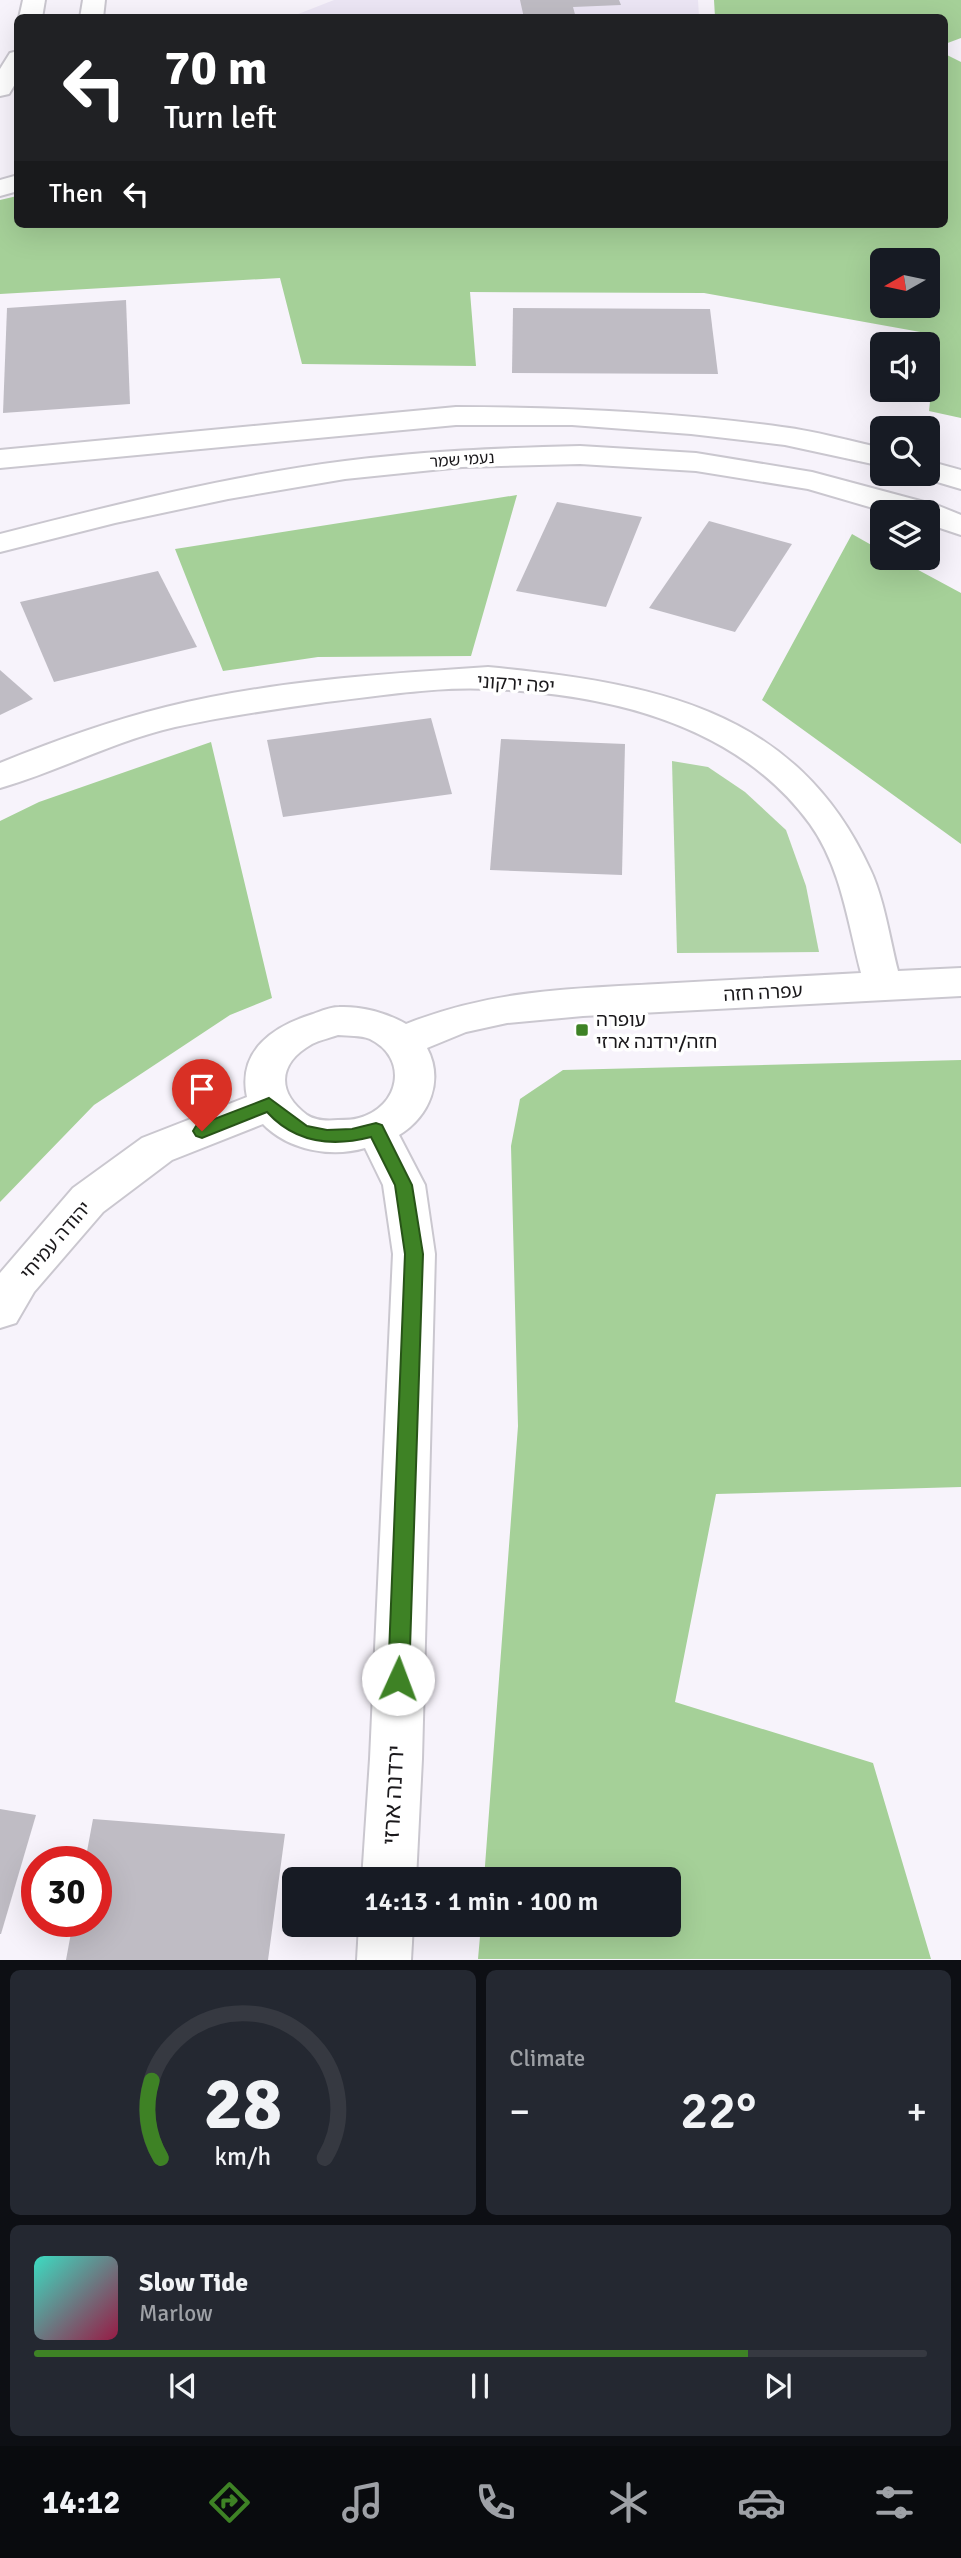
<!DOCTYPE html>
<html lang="en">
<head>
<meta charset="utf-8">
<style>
	:root { --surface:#171b24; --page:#242831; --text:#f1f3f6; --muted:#9ea1a6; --line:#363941; --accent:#3e8225 }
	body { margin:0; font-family:Signika,"Noto Sans Hebrew",sans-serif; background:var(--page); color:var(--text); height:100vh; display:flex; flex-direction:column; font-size:26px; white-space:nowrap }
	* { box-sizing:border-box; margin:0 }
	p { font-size:23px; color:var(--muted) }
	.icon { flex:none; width:38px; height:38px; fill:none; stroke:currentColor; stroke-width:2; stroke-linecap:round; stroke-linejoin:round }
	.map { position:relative; height:1960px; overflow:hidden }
	.drawer { display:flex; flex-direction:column; gap:10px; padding:10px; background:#0d0f14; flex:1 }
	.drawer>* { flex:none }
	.guide { position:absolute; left:14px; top:14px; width:934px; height:214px; border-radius:10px; box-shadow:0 7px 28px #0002; background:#202124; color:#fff; overflow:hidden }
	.needle { width:46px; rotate:261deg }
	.controls { position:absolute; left:870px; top:248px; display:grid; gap:14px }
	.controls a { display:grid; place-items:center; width:70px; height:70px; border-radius:10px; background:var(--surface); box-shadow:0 7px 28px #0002; font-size:35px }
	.speed { position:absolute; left:21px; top:1846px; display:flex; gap:14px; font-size:35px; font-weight:700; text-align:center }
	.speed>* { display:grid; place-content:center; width:91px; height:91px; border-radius:50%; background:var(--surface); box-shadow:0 7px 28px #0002; line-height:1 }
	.speed .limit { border:10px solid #d22; background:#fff; color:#111 }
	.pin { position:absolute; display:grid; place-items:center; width:60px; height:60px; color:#fff; margin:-72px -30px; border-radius:50% 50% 50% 0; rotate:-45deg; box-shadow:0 0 7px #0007 }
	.pin .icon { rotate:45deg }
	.me { position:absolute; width:77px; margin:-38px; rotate:2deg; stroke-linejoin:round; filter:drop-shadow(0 0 5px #0008) }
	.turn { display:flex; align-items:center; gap:24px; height:147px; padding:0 35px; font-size:32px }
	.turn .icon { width:91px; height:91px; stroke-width:2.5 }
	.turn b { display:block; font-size:49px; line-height:60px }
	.then { display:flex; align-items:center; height:66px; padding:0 35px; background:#0003; gap:14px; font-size:26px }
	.big { font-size:52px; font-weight:600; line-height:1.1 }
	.drawer .tile { flex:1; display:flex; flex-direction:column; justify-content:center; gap:10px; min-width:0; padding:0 24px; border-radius:10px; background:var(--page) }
	.drawer .dial { align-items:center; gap:0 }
	.dial svg { height:182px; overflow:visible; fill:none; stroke:var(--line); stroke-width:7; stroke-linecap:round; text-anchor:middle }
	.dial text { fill:var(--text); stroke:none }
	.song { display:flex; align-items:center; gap:21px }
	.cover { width:84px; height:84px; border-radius:10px; background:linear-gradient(135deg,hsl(170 70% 55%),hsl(340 70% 35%)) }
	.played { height:7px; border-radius:4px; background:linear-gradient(90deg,var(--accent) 80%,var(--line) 80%) }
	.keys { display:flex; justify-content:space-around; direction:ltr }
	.heat { display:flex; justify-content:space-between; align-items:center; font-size:38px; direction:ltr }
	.drawer .tiles { flex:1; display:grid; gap:10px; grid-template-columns:1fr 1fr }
	.tile:last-child { grid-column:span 2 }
	.trip { position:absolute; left:282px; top:1867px; width:399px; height:70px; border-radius:10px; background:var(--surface); box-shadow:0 7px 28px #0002; font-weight:600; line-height:70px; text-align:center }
	.tabs { display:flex; height:112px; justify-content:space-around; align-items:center; background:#090b0e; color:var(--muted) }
	.tabs .icon { width:49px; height:49px }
	.tabs .selected { color:var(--accent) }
	.tabs b { font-size:32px; color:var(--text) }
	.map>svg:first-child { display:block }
</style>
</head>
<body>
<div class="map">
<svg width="961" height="1960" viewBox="0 0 961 1960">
	<rect width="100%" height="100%" fill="#f7f3fb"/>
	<!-- built -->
	<path fill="#ece6f5" d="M334,0H698L699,17L288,18Z"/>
	<!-- green -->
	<path fill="#afd3a5" d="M672,761L708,767L745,792L786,830L806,886L819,952L677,953Z"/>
	<!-- forest -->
	<g fill="#a5d098" fill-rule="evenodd">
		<path d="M714,0H961V38L945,44V18L715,17Z"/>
		<path d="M945,54L961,62V418L929,411L937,335L704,293L470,292L476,366L302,364L280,278L0,294V200L17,196L18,224H945ZM882,261H928V306H882Z"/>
		<path d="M517,495L471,656L318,657L223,671L175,549Z"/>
		<path d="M852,534L882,551V558H896L961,593V844L762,700Z"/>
		<path d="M211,742L272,998L230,1015L94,1105L0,1202V821L39,802Z"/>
		<path d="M961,1060V1487L716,1494L675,1702L873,1763L931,1959H478L481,1925H668V1880L484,1879L518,1426L511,1146L520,1099L563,1070Z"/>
	</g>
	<!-- building -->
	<g fill="#bfbcc4">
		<path d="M520,0H619L621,5L573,7L576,18H524Z"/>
		<path d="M126,300L130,404L3,413L7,308Z"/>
		<path d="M513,308L710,309L718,374L512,373Z"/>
		<path d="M557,502L642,517L606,607L516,591Z"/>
		<path d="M709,521L792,544L735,632L649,608Z"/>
		<path d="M158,571L197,647L54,682L20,602Z"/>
		<path d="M0,670L33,699L0,715Z"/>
		<path d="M431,718L452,794L283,817L267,740Z"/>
		<path d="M501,739L625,744L622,875L490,870Z"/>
		<path d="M0,1809L36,1815L1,1934H0Z"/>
		<path d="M93,1819L285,1834L268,1960H66L73,1922H96V1862H85Z"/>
	</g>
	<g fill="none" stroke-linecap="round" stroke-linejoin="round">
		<defs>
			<g id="minor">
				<path d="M83,0H105L103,18H80Z"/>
				<path d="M18,175V191L0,196V180Z"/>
				<path d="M456,407C565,407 674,412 782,427C816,431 849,441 882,448V466L785,445L691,434L572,425H456L0,468V450Z"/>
				<path d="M580,446L696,453L812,472L939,506L961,515V535L928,524V513H890L808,489L696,471L580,464L462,467L345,479L228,499L115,523L0,552V534C114,505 228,476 345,461C423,451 501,448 580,446Z"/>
				<path d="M928,461L961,470V489L917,476L916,474H928Z"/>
				<path d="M488,667C649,683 795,706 870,869C884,898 890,940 898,971L961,968V996L583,1016L507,1023L466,1032L427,1048C444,1080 430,1116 399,1135L425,1185L435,1254L422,1759L416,1880H362L370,1759L393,1254L383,1185L365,1148C331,1158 288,1150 263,1124L172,1160L103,1212L34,1292L16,1323L0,1328V1273L73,1188L142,1138L247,1097C237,1050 274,1026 313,1014C321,1011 330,1007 339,1007C362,1006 387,1013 406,1024C492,990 567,989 658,984C725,980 793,977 861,973C848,923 841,867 810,824C736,723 608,694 490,689C437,686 379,696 326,702C276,709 225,716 175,727C114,741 59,771 0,788V763C54,741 110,721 166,707C271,681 381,674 488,667ZM338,1035C348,1036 360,1035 370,1039C409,1058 400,1107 359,1118C353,1120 345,1120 338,1120C327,1121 316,1121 307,1115C276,1092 278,1063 312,1044C320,1040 330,1038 338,1035Z"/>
				<path d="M359,1925H413L411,1960H357Z"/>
			</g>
			<g id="major">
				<path d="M23,0H45L42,18H19Z"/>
				<path d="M18,51V79L9,94L0,96V69L10,53Z"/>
			</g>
		</defs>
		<!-- minor casing -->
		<use href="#minor" stroke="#cac7cf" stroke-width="4"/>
		<!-- major casing -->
		<use href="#major" stroke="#cac7cf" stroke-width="4"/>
		<!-- minor -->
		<use href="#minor" fill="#fff" fill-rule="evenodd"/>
		<!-- major -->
		<use href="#major" fill="#fff" fill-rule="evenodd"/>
	</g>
	<!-- route -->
	<path fill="#3e8225" stroke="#285418" stroke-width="2" d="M269,1098L307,1126L327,1130L352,1129L376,1123L382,1125L412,1185L423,1254L409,1679L406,1686L398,1689L391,1686L388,1679L405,1254L395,1185L371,1137C332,1147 295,1143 267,1112L202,1138L196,1136L193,1131L196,1126Z"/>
	<!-- markers -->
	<rect fill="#3e8225" stroke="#fff" stroke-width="2.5" x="575" y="1023" width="14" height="14" rx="3.5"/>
	<g text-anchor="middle" stroke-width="7" stroke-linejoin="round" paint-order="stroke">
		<!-- far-street labels -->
		<g font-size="16" fill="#1a181b" stroke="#fff">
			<text transform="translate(462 459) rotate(-4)" y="6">נעמי שמר</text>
		</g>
		<!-- street labels -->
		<g font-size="19" fill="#1a181b" stroke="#fff">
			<text transform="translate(516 683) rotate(4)" y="7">יפה ירקוני</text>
			<text transform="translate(763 992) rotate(-3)" y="7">עפרה חזה</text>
			<text transform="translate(55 1240) rotate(-49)" y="7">יהודה עמיחי</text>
		</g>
		<!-- poi labels -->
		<g font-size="19" fill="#1a181b" stroke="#fff" text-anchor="start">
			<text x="596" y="1026">עופרה<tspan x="596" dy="22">חזה/ירדנה ארזי</tspan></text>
		</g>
		<!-- near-street labels -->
		<g font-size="23" fill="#1a181b" stroke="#fff">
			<text transform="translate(393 1795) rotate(-87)" y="8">ירדנה ארזי</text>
		</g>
	</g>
</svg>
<div class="controls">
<a><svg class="needle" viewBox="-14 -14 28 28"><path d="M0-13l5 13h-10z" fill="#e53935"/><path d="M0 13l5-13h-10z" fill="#9ea1a6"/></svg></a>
<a><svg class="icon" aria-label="sound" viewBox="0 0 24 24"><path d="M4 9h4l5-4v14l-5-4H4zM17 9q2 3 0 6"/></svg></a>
<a><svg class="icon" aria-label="search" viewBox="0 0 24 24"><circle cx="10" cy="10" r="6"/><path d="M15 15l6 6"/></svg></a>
<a><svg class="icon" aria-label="layers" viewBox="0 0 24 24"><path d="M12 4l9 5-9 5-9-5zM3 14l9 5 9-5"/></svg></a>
</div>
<div class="speed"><div class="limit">30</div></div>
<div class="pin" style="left:202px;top:1131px;background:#d93025"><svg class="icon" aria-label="arrive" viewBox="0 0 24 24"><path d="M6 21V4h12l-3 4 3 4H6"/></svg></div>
<svg class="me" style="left:398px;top:1679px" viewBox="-20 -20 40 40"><circle r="19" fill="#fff"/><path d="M0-13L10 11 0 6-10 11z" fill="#3e8225"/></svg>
<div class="trip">14:13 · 1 min · 100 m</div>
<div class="guide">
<div class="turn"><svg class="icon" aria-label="left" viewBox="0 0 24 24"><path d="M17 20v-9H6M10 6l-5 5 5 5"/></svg><div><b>70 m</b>Turn left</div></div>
<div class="then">Then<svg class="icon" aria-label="left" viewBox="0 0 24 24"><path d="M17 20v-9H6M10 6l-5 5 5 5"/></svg></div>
</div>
</div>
<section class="drawer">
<div class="tiles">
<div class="tile dial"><svg viewBox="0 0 100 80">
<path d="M14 69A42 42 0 1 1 86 69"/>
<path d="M14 69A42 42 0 0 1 10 35" stroke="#3e8225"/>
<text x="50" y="56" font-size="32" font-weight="700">28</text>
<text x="50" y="72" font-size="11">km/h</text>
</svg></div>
<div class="tile"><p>Climate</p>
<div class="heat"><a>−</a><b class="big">22°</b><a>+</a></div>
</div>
<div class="tile">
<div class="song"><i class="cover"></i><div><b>Slow Tide</b><p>Marlow</p></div></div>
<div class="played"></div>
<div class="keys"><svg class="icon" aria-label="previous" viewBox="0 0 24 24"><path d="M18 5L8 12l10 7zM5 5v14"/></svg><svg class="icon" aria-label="pause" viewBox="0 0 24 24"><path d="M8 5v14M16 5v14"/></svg><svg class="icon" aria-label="next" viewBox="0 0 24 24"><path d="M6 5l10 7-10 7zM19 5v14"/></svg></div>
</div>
</div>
</section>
<nav class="tabs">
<b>14:12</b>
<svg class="icon selected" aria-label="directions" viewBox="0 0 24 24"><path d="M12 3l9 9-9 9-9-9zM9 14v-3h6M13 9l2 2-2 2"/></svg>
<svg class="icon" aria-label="music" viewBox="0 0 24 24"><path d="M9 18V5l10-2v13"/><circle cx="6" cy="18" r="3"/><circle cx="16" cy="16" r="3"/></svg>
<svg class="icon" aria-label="phone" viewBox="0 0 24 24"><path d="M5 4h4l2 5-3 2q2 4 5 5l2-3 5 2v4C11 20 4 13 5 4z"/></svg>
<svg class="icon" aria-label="climate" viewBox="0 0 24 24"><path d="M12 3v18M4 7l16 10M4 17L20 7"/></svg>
<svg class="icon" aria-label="car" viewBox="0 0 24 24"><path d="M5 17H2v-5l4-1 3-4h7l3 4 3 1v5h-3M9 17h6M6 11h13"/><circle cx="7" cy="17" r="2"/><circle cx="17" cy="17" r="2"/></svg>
<svg class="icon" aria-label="filters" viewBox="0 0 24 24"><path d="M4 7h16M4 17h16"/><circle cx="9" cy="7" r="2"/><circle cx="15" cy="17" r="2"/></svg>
</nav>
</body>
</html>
